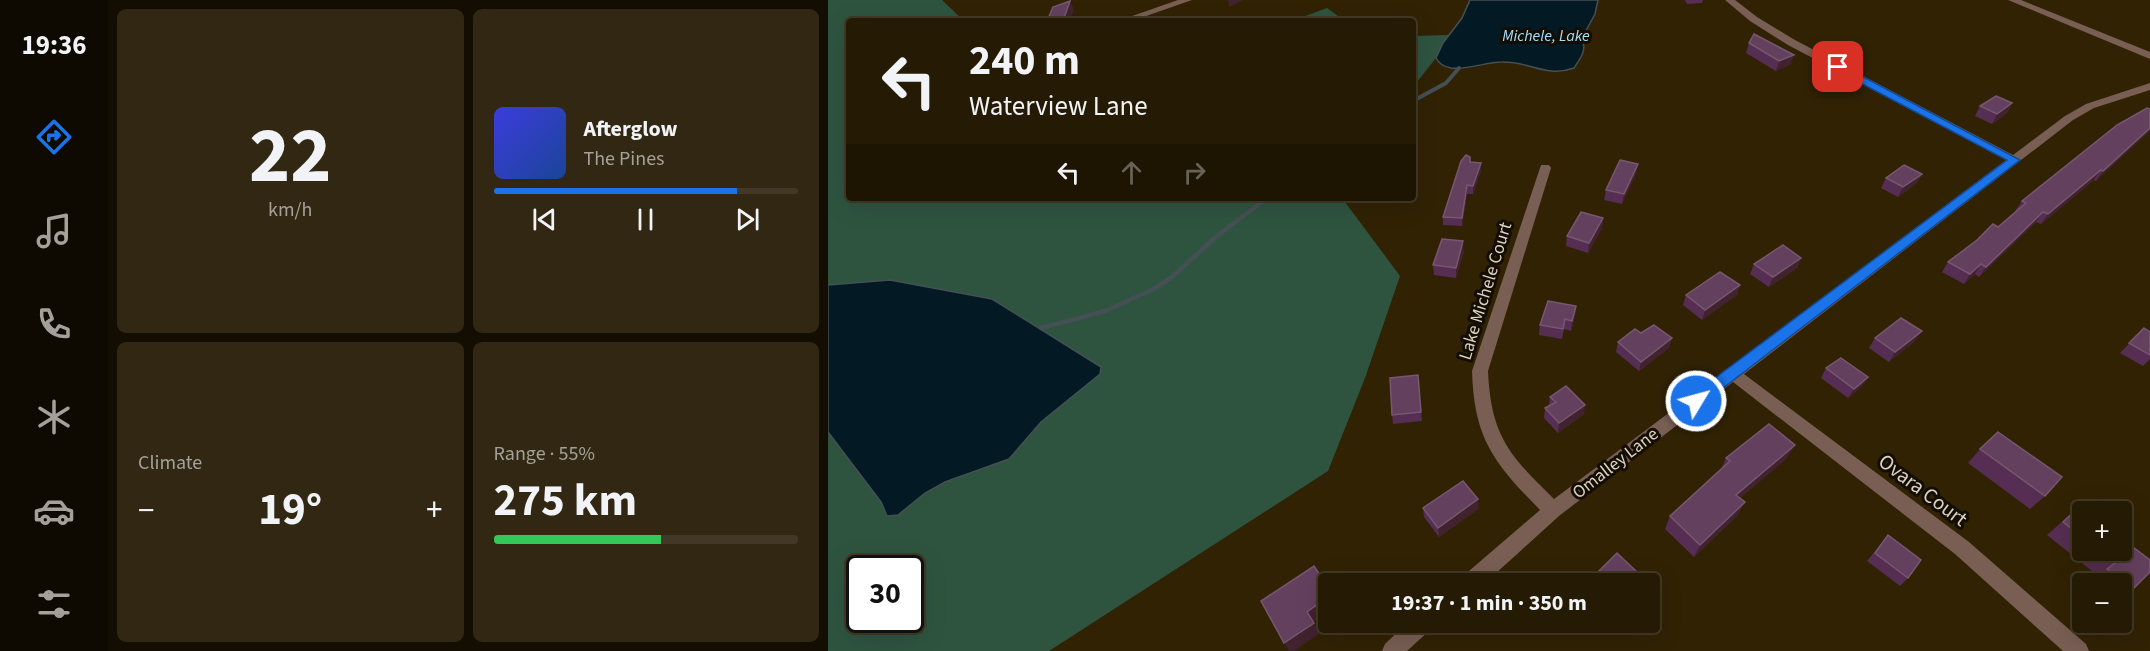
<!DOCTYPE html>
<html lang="en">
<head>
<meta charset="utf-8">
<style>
	:root { --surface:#251a03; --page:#312712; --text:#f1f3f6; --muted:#a3a19a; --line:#423825; --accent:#1a73e8 }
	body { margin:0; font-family:"Source Sans 3",sans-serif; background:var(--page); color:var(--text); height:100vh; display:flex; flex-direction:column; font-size:22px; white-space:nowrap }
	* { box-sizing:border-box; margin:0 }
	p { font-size:20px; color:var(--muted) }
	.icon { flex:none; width:33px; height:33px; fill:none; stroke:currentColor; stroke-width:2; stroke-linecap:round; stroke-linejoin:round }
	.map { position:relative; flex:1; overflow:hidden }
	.drawer { display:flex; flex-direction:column; gap:9px; padding:9px; background:#140e02; width:720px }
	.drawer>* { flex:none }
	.banner { position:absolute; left:18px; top:18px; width:570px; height:183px; border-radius:6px; box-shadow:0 6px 24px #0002,0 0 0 2px var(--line); background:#251a03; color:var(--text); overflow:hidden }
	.buttons { position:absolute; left:1244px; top:501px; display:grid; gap:12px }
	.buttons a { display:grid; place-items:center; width:60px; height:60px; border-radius:6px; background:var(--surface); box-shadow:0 6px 24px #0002,0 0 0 2px var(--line); font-size:30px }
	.speed { position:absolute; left:18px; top:555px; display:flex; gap:12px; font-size:30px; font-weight:700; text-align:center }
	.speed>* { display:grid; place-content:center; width:78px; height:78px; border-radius:50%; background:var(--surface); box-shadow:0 6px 24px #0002,0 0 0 2px var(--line); line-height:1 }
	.speed .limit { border:3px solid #111; border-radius:9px; background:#fff; color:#111 }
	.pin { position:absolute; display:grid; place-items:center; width:51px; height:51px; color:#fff; margin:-26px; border-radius:12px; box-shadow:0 3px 9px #0006 }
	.me { position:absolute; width:66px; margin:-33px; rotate:53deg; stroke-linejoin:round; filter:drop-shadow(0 0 4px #0008) }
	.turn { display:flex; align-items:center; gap:21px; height:126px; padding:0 24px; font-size:27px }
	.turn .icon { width:78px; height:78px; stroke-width:2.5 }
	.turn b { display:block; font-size:42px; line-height:51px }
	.lanes { display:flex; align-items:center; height:57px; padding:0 24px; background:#0003; justify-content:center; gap:30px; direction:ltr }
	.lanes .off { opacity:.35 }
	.big { font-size:45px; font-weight:700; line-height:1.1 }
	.drawer .widget { flex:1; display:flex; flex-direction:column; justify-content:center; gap:9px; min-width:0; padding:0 21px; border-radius:9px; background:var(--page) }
	.drawer .dial { align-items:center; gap:0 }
	.dial b { font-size:78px; line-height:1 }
	.song { display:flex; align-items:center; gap:18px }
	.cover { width:72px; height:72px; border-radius:9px; background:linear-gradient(135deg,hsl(240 70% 55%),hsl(220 70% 35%)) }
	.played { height:6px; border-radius:3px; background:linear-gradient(90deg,var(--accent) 80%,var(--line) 80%) }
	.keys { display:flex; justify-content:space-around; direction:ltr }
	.heat { display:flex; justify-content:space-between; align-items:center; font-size:33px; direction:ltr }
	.charge { height:9px; border-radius:4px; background:linear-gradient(90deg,#34c759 55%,var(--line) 0) }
	.drawer .tiles { flex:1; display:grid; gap:9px; grid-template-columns:repeat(2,1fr) }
	.trip { position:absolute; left:490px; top:573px; width:342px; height:60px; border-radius:6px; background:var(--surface); box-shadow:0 6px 24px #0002,0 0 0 2px var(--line); font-weight:700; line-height:60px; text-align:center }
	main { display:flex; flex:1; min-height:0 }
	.menu { display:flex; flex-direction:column; width:108px; justify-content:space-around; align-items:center; background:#0f0a01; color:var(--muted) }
	.menu .icon { width:42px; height:42px }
	.menu .on { color:var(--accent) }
	.menu b { font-size:27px; color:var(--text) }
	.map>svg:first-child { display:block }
</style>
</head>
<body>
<main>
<nav class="menu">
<b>19:36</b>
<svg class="icon on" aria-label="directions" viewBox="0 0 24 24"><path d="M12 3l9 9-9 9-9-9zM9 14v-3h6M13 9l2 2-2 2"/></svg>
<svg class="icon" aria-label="music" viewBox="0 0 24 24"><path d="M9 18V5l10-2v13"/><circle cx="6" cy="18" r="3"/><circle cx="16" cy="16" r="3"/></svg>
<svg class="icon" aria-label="phone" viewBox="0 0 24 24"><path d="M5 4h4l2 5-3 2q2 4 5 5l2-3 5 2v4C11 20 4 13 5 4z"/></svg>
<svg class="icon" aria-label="climate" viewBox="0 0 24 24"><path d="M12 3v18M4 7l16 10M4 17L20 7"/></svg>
<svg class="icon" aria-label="car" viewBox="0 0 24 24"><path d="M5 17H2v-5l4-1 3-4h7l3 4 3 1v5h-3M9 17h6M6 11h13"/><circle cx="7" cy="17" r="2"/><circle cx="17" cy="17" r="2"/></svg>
<svg class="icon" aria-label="filters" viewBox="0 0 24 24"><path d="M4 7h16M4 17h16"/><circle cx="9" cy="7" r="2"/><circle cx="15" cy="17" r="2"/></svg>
</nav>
<section class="drawer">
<div class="tiles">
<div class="widget dial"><b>22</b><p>km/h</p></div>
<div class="widget">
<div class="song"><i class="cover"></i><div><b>Afterglow</b><p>The Pines</p></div></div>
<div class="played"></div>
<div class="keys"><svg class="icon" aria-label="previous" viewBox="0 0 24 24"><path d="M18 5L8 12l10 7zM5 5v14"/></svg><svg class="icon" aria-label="pause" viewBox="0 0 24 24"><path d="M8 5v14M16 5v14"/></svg><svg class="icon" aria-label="next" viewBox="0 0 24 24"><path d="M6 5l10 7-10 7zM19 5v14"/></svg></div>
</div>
<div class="widget"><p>Climate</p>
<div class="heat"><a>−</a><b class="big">19°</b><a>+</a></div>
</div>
<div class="widget"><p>Range · 55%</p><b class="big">275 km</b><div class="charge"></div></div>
</div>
</section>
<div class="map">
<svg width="1322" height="651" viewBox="0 0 1322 651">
	<rect width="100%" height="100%" fill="#312204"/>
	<!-- green -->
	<g fill="#2e5440" fill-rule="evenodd">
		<path d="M0,0H114L136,21H21V198H514L572,276L537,378L500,471L221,651H0ZM32,568H82V620H32Z"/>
		<path d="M499,8L517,21H464Z"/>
		<path d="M621,35L608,58L585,87V36Z"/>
	</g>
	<!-- water -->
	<g fill="#031923" stroke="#445053" stroke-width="1.5">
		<path d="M642,0H770L767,14L754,38C759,50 753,58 746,68C718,78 701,61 674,62C657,62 641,70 623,68C617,67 611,64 608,58L615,43L634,18Z"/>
		<path d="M62,280L164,299L273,367L272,374L213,422L181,459L117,482L97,493L70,515L59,516L53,502L0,432V285Z"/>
	</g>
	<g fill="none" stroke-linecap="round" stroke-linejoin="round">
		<!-- stream-far1 -->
		<path stroke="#445053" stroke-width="4" d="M585,101L618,83L631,68"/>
		<!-- stream -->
		<path stroke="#445053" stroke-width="4.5" d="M213,328L277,311L324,290L344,277L389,236L439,198"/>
		<!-- minor -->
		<g fill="#785e53" fill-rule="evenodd">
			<path d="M350,0H364L304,21H290Z"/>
			<path d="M897,0H907L929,17L967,40L1185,155L1237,116L1258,104L1322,83V90L1266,108L1245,120L916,374L1141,542L1258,644L1261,651H1235L1127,554L905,382L731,516L656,584H631L634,577L712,510C666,463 646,439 644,371L713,165H721L723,168L660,371C663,436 681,455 726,499L1178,160L960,45L922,21Z"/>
			<path d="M1180,0H1193L1322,52V59Z"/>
			<path d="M580,622H606L603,629L579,651H554L557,644Z"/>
		</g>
	</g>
	<!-- wall -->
	<g fill="#562e53">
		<path d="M857,0H875L874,3L859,4Z"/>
		<path d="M921,43L963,64L948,71L918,53Z"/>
		<path d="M1184,103L1179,113L1164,124L1147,116L1152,106Z"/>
		<path d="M1322,109L1268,181L1266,180L1213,224L1208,222L1151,277L1147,274L1136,284L1114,272L1120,262L1170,227L1188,212L1187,211L1194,201Z"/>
		<path d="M642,157L643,162L653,171L645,194H639L634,226L615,225V217Z"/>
		<path d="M808,174L794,204L776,200L778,190Z"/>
		<path d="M1094,174L1088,184L1070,197L1053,188L1058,178Z"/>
		<path d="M775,218L774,228L760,253L738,246L739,236Z"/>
		<path d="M636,251L628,278L606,275L605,265Z"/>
		<path d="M973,258L969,268L941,287L922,274L926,264Z"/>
		<path d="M912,285L909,295L874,320L855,305L858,295Z"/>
		<path d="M748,306L747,316L743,331L736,329L734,339L711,335L712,325Z"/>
		<path d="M1316,328L1322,332V359L1315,366L1292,353Z"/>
		<path d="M813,333L844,338L841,348L811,371L788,352L790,342Z"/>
		<path d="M1047,338L1087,341L1061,362L1041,348Z"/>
		<path d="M998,368L1040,377L1034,386L1020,398L993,378Z"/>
		<path d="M590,375L594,421L565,424L564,415Z"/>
		<path d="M722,397L756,414L730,433L716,418L717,408L721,406Z"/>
		<path d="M1152,449L1217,496L1202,509L1140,463Z"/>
		<path d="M898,458H959L912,498L910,515L866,557L837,529L842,516L893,470Z"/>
		<path d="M1252,506L1254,512V550H1293L1305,589L1293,597V584H1265L1262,581L1269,575L1219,535Z"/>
		<path d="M595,508H651L611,537L596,517Z"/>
		<path d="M1060,535L1080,578L1072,586L1039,561Z"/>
	</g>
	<!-- shaded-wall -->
	<g fill="#41222f">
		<path d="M400,0H415L401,7Z"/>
		<path d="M242,1L246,10L242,21H235Z"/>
		<path d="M966,55L963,64L948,71L951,61Z"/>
		<path d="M1184,103L1179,113L1164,124L1169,114Z"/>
		<path d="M1322,128V131L1268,181L1275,171Z"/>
		<path d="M653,163V171L645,194V186Z"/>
		<path d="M810,164L808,174L794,204L796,194Z"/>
		<path d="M1273,170L1266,180L1213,224L1220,214Z"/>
		<path d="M1094,174L1088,184L1070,197L1075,187Z"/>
		<path d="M639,185V194L634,226V218Z"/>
		<path d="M1215,212L1208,222L1151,277L1158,267Z"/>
		<path d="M775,218L774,228L760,253L761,243Z"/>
		<path d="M635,241L636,251L628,278V268Z"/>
		<path d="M973,258L969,268L941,287L945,277Z"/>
		<path d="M1153,264L1147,274L1136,284L1142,274Z"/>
		<path d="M912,285L909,295L874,320L877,310Z"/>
		<path d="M748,306L747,316L743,331L744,321Z"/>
		<path d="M1094,331L1087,341L1061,362L1067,352Z"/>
		<path d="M844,338L841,348L811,371L813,362Z"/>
		<path d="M1040,377L1034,386L1020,398L1026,389Z"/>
		<path d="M757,405L756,414L730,433L731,423Z"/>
		<path d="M967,445L959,458L901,508L908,495Z"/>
		<path d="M650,499L651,508L611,537L610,528Z"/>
		<path d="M917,502L910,515L866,557L872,545Z"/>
		<path d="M809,572L806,580L802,584H797Z"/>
		<path d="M501,596V611L484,623L479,612Z"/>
		<path d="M486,623L491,634L466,651H461L456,643Z"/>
	</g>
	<!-- building -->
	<g fill="#64405f" stroke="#77576f" stroke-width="1.5">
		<path d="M242,1L235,21H219L225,7Z"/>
		<path d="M926,34L966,55L951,61L921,43Z"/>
		<path d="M1168,96L1184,103L1169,114L1152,106Z"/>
		<path d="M1319,108L1322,109V128L1275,171L1273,170L1220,214L1215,212L1158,267L1153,264L1142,274L1120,262L1149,240L1165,224L1170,227L1198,203L1194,201L1289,125Z"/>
		<path d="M638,155L642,157V162L653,163L645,186L639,185L634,218L615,217L633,161Z"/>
		<path d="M792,160L810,164L796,194L778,190Z"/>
		<path d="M1076,165L1094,174L1075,187L1058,178Z"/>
		<path d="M753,212L775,218L761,243L739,236Z"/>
		<path d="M614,239L635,241L628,268L605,265Z"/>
		<path d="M955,245L973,258L945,277L926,264Z"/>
		<path d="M892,272L912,285L877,310L858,295Z"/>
		<path d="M720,301L748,306L744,321L737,319L735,329L712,325Z"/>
		<path d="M1073,318L1094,331L1067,352L1047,338Z"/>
		<path d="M826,325L844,338L813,362L790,342L807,329L813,333Z"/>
		<path d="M1316,328L1322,332V355L1301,343Z"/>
		<path d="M1013,358L1040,377L1026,389L998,368Z"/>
		<path d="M590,375L593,412L564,415L562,378Z"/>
		<path d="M738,386L757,405L731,423L717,408L728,402L722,397Z"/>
		<path d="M941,424L967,445L908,495L917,502L872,545L842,516L902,461L898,458Z"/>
		<path d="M1170,432L1234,477L1217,496L1152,449Z"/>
		<path d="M635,481L650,499L610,528L595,508Z"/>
		<path d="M1252,506L1259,512H1254V537L1235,522Z"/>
		<path d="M1060,535L1093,560L1080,578L1047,553Z"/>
		<path d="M1293,538L1322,560V572L1305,589L1279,569L1287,563L1271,550H1293Z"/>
		<path d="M789,553L809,572L797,584H758Z"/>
		<path d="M486,566L501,589V596L479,612L486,623L456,643L433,601Z"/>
	</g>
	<!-- route -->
	<path fill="#1a73e8" stroke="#114b97" stroke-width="1.5" d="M1006,65H1013L1192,160L873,405H863L860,401L863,396L1179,160L1006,69Z"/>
	<g text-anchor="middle" stroke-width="6" stroke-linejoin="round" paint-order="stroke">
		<!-- far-water labels -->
		<g font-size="16" font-style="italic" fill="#a6dffb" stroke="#130d03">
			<text x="718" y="41">Michele, Lake</text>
		</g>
		<!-- street labels -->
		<g font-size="18" fill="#dcd2c2" stroke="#130d03">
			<text transform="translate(657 291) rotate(-73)" y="6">Lake Michele Court</text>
			<text transform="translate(787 463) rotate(-38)" y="6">Omalley Lane</text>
		</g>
		<!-- near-street labels -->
		<g font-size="21" fill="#dcd2c2" stroke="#130d03">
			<text transform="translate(1095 490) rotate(37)" y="7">Ovara Court</text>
		</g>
	</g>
</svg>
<div class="buttons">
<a>+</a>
<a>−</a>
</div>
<div class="speed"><div class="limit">30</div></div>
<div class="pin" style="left:1010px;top:67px;background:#d93025"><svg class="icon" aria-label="arrive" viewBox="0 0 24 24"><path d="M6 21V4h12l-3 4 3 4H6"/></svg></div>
<svg class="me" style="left:868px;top:401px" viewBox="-20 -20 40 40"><circle r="17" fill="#1a73e8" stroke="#fff" stroke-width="3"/><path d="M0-11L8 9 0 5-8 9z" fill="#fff"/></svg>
<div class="trip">19:37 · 1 min · 350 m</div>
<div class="banner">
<div class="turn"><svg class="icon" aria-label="left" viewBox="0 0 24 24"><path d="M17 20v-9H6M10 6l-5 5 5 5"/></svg><div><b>240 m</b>Waterview Lane</div></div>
<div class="lanes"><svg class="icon" aria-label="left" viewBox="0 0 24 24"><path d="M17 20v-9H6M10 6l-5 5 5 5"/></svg><svg class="icon off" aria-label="ahead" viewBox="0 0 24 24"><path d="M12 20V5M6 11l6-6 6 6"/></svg><svg class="icon off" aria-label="right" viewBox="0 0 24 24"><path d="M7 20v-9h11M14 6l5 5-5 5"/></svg></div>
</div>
</div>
</main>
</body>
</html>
